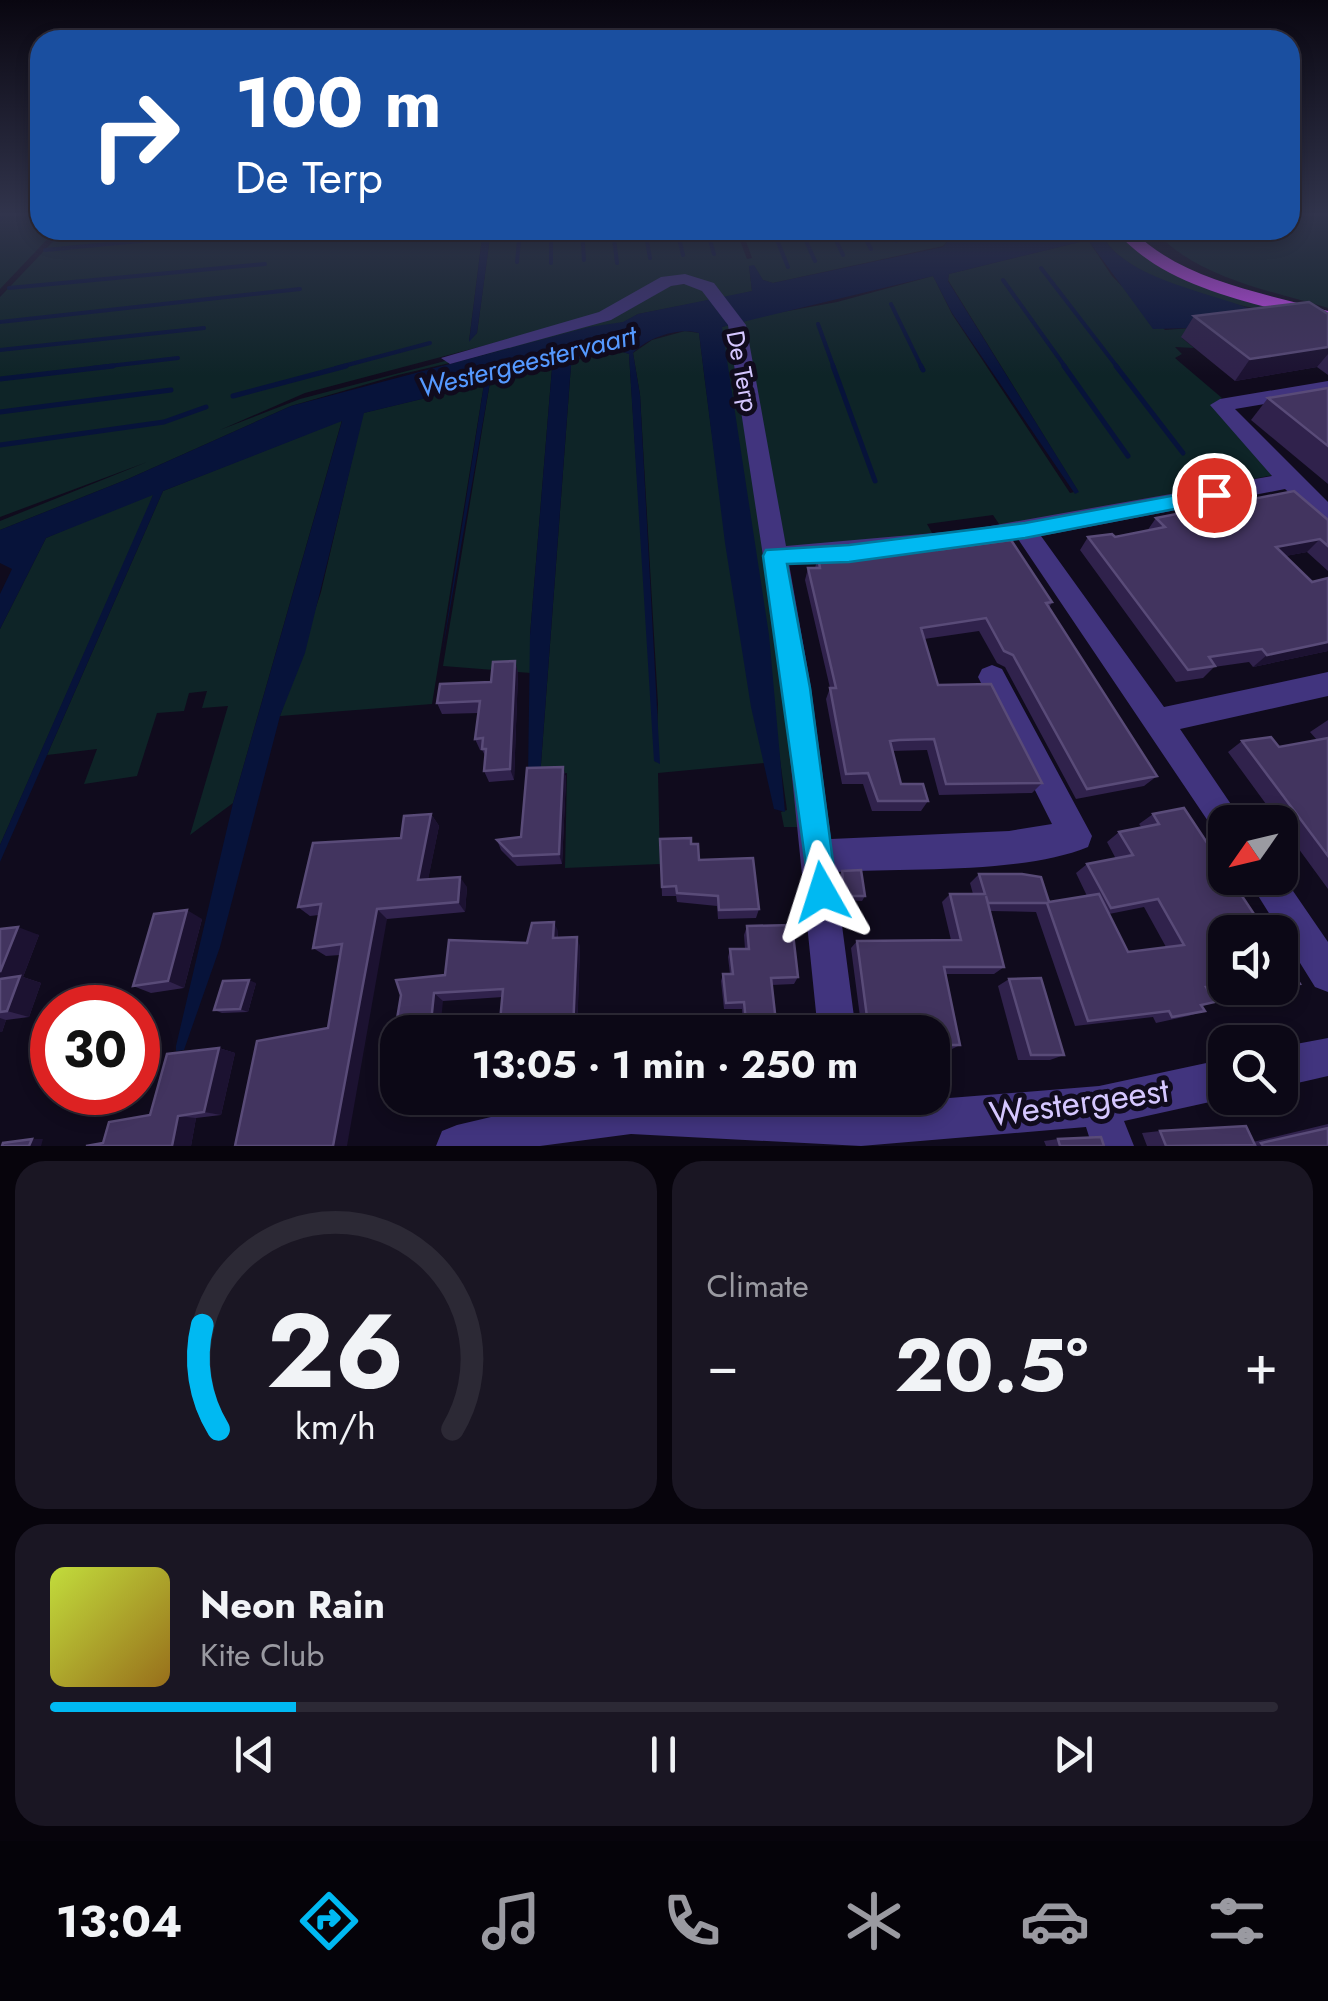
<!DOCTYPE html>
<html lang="en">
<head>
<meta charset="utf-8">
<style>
	:root { --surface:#0c0816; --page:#1a1623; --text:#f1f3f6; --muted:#9a9aa1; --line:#2c2935; --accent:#00b9f2 }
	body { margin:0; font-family:Jost,sans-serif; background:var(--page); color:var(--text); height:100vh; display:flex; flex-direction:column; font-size:38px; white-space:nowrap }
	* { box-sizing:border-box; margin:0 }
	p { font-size:32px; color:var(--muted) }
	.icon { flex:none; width:55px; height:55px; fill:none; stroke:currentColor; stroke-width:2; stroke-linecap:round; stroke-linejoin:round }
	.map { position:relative; height:1146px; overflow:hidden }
	.panel { display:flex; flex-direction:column; gap:15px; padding:15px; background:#07040c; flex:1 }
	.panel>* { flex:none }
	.hud { position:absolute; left:30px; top:30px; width:1270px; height:210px; border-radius:30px; box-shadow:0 5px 15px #0003,0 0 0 2px var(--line); background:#1a4fa0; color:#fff; overflow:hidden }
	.needle { width:65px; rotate:236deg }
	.fabs { position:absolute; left:1208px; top:805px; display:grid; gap:20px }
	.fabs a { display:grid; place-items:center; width:90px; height:90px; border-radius:20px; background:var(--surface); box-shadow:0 5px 15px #0003,0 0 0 2px var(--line); font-size:50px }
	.speed { position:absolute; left:30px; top:985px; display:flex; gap:20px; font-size:50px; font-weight:700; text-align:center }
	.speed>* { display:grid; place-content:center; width:130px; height:130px; border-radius:50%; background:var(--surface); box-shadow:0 5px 15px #0003,0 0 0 2px var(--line); line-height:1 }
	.speed .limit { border:15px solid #d22; background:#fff; color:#111 }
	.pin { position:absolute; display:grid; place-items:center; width:85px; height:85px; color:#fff; margin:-42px; border:5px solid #fff; border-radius:50%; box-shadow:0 2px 10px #0007 }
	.me { position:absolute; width:110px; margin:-55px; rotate:354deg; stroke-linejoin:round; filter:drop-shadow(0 0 8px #0008) }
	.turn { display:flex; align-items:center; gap:35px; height:210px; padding:0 40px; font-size:45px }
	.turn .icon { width:130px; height:130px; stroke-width:2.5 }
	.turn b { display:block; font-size:70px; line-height:85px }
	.big { font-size:75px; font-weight:700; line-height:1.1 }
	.panel .tile { flex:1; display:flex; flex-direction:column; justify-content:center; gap:15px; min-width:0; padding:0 35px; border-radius:30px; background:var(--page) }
	.panel .dial { align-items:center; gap:0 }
	.dial svg { height:260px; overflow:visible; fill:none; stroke:var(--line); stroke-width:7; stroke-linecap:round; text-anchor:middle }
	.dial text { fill:var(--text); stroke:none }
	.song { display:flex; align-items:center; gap:30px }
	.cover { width:120px; height:120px; border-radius:15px; background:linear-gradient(135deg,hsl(70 70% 55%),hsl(40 70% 35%)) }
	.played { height:10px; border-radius:5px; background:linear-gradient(90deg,var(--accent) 20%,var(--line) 20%) }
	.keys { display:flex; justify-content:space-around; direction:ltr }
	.heat { display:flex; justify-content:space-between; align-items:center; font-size:55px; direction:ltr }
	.panel .tiles { flex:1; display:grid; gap:15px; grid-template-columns:1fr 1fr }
	.tile:last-child { grid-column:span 2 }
	.trip { position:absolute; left:380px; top:1015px; width:570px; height:100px; border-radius:30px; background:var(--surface); box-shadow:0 5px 15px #0003,0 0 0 2px var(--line); font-weight:700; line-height:100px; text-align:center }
	.tab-bar { display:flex; height:160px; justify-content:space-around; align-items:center; background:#050309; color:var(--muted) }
	.tab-bar .icon { width:70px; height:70px }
	.tab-bar .selected { color:var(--accent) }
	.tab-bar b { font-size:45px; color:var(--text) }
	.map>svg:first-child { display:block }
</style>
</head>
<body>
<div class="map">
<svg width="1328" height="1146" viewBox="0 0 1328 1146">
	<rect width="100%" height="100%" fill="#100b1d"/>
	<!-- green -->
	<g fill="#0e2427">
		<path d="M0,215H40V230H56L0,289Z"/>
		<path d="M1290,215H1328V308C1269,290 1196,278 1154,230H1290Z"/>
		<path d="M64,230H483L469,341L477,333L491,230H736L747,259L752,258L742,230H958L943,246L773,283L763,280L754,266H749L752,291L723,298L696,279L661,281L604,314L305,393L220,430L300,399L602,320L657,287L695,283L715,299L638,314L624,322L398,375L291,406L128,479L0,530V521L147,462L0,517V297Z"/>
		<path d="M1100,230H1115L1139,252L1328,321C1274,314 1120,288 1100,230Z"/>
		<path d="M1088,240L1112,276L1165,330L1190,328L1182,338L1194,348L1175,347L1182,354L1175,358L1222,398L1213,404L1273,475L1018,526L1001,527L993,515L927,524L935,538L790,550L777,543L738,320L837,302L933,276L952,314L1070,493L1078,491L948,280L949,274Z"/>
		<path d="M729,325L808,827H784L781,812L787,810L721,336L722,327Z"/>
		<path d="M685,331L699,333C717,478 737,621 765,763L658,773L660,864L565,868L567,773L540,777L571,365C584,353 613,347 629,354L656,763L658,704L640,395L633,353L652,340Z"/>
		<path d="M548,366L552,368L530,635L531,673L443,666L490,382Z"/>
		<path d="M484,384L432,704L280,716L321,592L363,413Z"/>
		<path d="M342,420L233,803L190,835L228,706L202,708L207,691L189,693L184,711L157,713L137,776L84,784L97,749L47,755L163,491Z"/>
		<path d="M147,494L153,495L149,506L0,845V629L46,538Z"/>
	</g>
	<!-- water -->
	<g fill="#07133a">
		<path d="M483,230H491L477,333L469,342Z"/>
		<path d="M958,230H1100C1117,278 1212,292 1255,311L1190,328L1153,329L1088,240L949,274L948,281L1079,492L1075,494L952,313L933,276L722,327L769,635L785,812L774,809L751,707L725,543L699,333C678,327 647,338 633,353L640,395L660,764L654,761L629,354C613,347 584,352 571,365L540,777L528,778L530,635L552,368L548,366L490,382L442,654L484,384L364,413L305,653L280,716L220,947L184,1050L176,1051V1046L233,803L342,421L163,491L0,862V845L153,495L46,538L0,629V594L12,569L0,563V530L128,479L291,406L589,327L623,322L638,314L752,291L749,266L754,265L763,280L773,283L943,247Z"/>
	</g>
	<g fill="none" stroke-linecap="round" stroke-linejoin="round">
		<!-- stream-far1 -->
		<g stroke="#07133a" stroke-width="4">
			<path d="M0,219L4,215"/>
			<path d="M551,230V263"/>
			<path d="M582,230L584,260"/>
			<path d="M613,230L617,263"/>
			<path d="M645,230L650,258"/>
			<path d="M677,230L683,255"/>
			<path d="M707,230L714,254"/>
			<path d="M773,230L788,267"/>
			<path d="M801,230L815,261"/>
			<path d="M831,230L843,255"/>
			<path d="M861,230L871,249"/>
			<path d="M890,230L896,241"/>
			<path d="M921,230L923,234"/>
			<path d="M45,250L213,234"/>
			<path d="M517,262L520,230"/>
			<path d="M1041,268L1118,368"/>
			<path d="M1003,280L1066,368"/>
			<path d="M9,288L265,264"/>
			<path d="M891,304L922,368"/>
			<path d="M0,322L300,289"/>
			<path d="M818,324L834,368"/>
			<path d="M0,350L204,328"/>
			<path d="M92,368L178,358"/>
			<path d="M336,368L430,343"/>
		</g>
		<!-- stream -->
		<g stroke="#07133a" stroke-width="5">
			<path d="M833,366L875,481"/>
			<path d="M921,366L923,370"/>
			<path d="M1064,366L1128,456"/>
			<path d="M1116,366L1183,453"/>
			<path d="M0,379L113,366"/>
			<path d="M233,396L346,366"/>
			<path d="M0,412L171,390"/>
			<path d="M0,445L164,422L206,407"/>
		</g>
		<!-- minor -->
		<g fill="#41347e" fill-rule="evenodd">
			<path d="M685,274L714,283L746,325L786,546L968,530L1272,476L1210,405L1220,399L1328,381V393L1235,409L1328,502V523L1320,521L1285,489L1041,536L1164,707L1328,672V696L1180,729L1243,822H1225V837L1216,833L1018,539L904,556L789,564L811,688L831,839L1009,831L1052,824L978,677L982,669L992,665L1002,669L1092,836L1088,847C1022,874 907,868 835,872L856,1032H818L783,688L728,325L702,291L684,284L671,286L611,320L450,364L441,358L599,312L661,277Z"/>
			<path d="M1280,872L1328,942V992L1315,987L1247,878H1280Z"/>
			<path d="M1328,1038V1076L1280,1087V1047Z"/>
			<path d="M1225,1059L1228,1098L1124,1121L1134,1146H1092L1086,1127L861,1146L631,1134L540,1146H436L442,1131L457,1125L554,1102L594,1098H692L821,1106L823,1098H863L862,1105L1099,1086Z"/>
		</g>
		<!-- major -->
		<path fill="#d54eff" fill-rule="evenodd" d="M1115,230H1132C1183,281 1261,292 1328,311V322C1257,304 1164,289 1115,230Z"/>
	</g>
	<!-- wall -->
	<g fill="#30224c" fill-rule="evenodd">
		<path d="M1328,314V375L1317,367L1235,381L1181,337L1194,316Z"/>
		<path d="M1328,388V484L1251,420L1268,398Z"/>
		<path d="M1156,518L1328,520V571L1307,552L1285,556L1328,651L1253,667L1249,662L1214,667L1203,678L1176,682L1080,550L1088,537H1115L1147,531Z"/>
		<path d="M938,550L1052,602L1049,608L1157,776L1144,786L1076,799L1005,667L997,663L979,631L924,639L938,685L1042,783L1032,793L939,795L927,750L892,751L901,784L928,801L921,811H872L863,784H842L826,699L830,688L805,580L808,568H815L818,556H861Z"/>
		<path d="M515,661L518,673L514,780L489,782L484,771L486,757L482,750H480L475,739L478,713L442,714L437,703L491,682Z"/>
		<path d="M1328,720V889L1228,752L1242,741L1279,747L1317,740L1310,732Z"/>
		<path d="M563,767L566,778L562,864L517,866L501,850L497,840L521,837Z"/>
		<path d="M431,814L439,826L428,879L467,887L465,912L387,919L328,1028L340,955L326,956L313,948L319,915L310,916L298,907L401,838Z"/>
		<path d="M1153,814L1225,932V986L1208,990L1215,1002L1202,1006L1205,1011L1188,1016L1156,1023L1153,1017L1075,1026L1036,912L990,911L1004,967L994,974H945L960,1045L950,1050H932V1032H862L851,948L857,941L951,940L942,902L950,894H973L970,883L979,874L1049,902L1087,896L1076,873L1087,864L1116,859L1107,842L1119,832L1142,828L1139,824ZM1144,907L1166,947L1128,952L1109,914Z"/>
		<path d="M660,839L699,860L759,909L756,918L718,919L717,906L677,902L676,896H662Z"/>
		<path d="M842,871L865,896L862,901L842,900L839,876Z"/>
		<path d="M202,919L184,988L151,993L133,986Z"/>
		<path d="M747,926L798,977L794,984L772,985L776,1032H743L742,1009H724L721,981L723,974H730L728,957L730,949H745L744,935Z"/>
		<path d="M0,929L39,935L23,977L41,983L29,1017L6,1020L2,1032H0Z"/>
		<path d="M558,931V938L580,946L577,1032H499L503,997L443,1001L398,1032V1095L385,1091L401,995L445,975Z"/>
		<path d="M1009,979L1064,1055L1050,1060H1018L998,986Z"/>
		<path d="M256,983L248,1012L222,1013L214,1010Z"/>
		<path d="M1300,984L1245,998L1239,988H1280Z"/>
		<path d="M219,1048L235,1053L221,1115L196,1118L191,1146H86L103,1143L150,1115Z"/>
		<path d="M1328,1124V1146H1147L1142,1133L1160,1131L1253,1142Z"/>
		<path d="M1058,1139L1104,1146H1046L1044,1141Z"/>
	</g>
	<!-- shaded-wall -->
	<g fill="#1c1231">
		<path d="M1328,347V354L1317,367L1235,381L1250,359Z"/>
		<path d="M1320,539L1307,552L1264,560L1276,547Z"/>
		<path d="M1328,642V651L1253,667L1267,655Z"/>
		<path d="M515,661L518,673L514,780L510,769Z"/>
		<path d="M563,767L566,778L562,864L559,854Z"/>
		<path d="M431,814L439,826L426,890L418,880Z"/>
		<path d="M460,877L467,887L465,912L458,902Z"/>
		<path d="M377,909L387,919L347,1146H333Z"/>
		<path d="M187,910L202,919L184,988L168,981Z"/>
		<path d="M554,922L558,931L557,947L553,938Z"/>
		<path d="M18,927L39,935L23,977L41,983L29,1017L7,1011L0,980V972Z"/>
		<path d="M577,937L580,946L577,1032H574L573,1030Z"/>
		<path d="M249,980L256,983L248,1012L240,1009Z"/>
		<path d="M434,993L443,1001L440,1032H430Z"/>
		<path d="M0,1018L6,1020L2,1032H0Z"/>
		<path d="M219,1048L235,1053L221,1115L204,1112Z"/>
		<path d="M178,1116L196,1118L191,1146H172Z"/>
		<path d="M32,1139H43L41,1146H29Z"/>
	</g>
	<!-- building -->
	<g fill="#42345f" stroke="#594b78" stroke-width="2.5">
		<path d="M1309,302L1328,314V347L1250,359L1194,316Z"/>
		<path d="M1328,388V446L1268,398Z"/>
		<path d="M1294,491L1328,520V546L1320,539L1276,547L1312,582L1328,578V642L1267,655L1262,649L1209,657L1215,666L1188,670L1088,537L1112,534L1115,537L1165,527L1156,518Z"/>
		<path d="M1011,540L1052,602L1046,603L1157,776L1087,789L1013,655L1004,651L986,618L921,628L938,685L991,684L1042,783L946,784L934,739L899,740L890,741L901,784H923L928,801H878L868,773L846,774L830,688H836L808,568H820L818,556H861L936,546L938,550Z"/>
		<path d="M515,661L510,769L484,771L486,749H482L483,738L475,739L480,701L437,703L440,684L491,682L493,662Z"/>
		<path d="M1271,737L1279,747L1328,738V856L1242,741Z"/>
		<path d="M563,767L559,854L513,856L497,840L521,837L527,768Z"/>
		<path d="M1184,808L1225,870V878H1230L1266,932H1225V984L1206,987L1215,1002L1201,1005L1205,1011L1172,1017L1169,1011L1088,1021L1047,903H988L986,896L1004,967H944L960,1045H932V1032H869L857,941L961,940L950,894H985L979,874H1022L1041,877L1049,902L1099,894L1128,952L1184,945L1158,899L1111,908L1087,864L1133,855L1119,832L1159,824L1153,814Z"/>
		<path d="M431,814L418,880L460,877L458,902L377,909L333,1146H235L257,1041L328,1028L342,944L313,948L321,904L298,907L313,843L401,838L404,816Z"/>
		<path d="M691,838V844H698L699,860L753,858L759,909L719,910L718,896L677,893L676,886L662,887L660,839Z"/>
		<path d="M861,870L865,896H845L842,871Z"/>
		<path d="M187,910L168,981L133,986L154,914Z"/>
		<path d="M554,922L553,938L577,937L573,1030L499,1032L503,989L434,993L430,1032H398V1090L385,1091L401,995L396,980L445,975L449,940L527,943L532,923Z"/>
		<path d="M792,925L798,977L771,978L777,1031L747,1032L744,1002L726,1003L723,974H733L730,949H749L747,926Z"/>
		<path d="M18,927L0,972V929Z"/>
		<path d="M1280,953L1300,984L1264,992L1261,988H1280Z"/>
		<path d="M20,976L7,1011L0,1012V979Z"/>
		<path d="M1041,978L1064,1055H1031L1009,979Z"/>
		<path d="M249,980L240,1009L214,1010L223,981Z"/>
		<path d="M219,1048L204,1112L178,1116L172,1146H86L103,1143L109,1122L150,1115L167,1054Z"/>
		<path d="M1246,1126L1255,1145L1166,1146L1160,1131Z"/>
		<path d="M1328,1128V1146H1263L1261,1143Z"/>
		<path d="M1101,1137L1104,1146H1060L1058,1139Z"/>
		<path d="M32,1139L29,1146H2L3,1143Z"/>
	</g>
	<!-- sky -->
	<linearGradient id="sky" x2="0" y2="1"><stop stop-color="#090610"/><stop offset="0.57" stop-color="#31344c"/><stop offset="1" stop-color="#31344c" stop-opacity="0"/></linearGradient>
	<rect width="1328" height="376" fill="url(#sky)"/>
	<!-- route -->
	<path fill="#00b9f2" stroke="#00789d" stroke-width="2.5" d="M1214,488L1224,495L1221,500L1025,538L849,562L787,564L810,688L837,892L833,902L822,907L811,902L763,556L766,550L849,545L1025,523Z"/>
	<g text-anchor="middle" stroke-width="10" stroke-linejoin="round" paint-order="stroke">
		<!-- far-street labels -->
		<g font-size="25" fill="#d5c7ff" stroke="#100b1d">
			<text transform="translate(743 371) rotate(79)" y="9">De Terp</text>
		</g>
		<!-- far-water labels -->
		<g font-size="28" font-style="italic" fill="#59f" stroke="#100b1d">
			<text transform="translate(527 361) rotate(-14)" y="10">Westergeestervaart</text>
		</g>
		<!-- near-street labels -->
		<g font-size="35" fill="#d5c7ff" stroke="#100b1d">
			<text transform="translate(1079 1102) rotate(-8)" y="12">Westergeest</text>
		</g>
	</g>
</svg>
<div class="fabs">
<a><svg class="needle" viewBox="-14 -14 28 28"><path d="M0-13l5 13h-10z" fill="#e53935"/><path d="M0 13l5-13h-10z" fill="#9a9aa1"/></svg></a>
<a><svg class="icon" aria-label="sound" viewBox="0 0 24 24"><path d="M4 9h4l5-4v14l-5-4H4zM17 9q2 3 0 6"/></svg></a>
<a><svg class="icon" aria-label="search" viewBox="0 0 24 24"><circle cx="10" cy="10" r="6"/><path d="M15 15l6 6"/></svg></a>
</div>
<div class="speed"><div class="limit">30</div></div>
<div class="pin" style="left:1214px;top:495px;background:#d93025"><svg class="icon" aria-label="arrive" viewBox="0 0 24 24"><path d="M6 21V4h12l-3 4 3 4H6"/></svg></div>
<svg class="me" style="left:822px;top:892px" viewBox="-20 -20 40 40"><path d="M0-17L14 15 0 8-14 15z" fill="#00b9f2" stroke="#fff" stroke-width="4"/></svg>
<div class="trip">13:05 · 1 min · 250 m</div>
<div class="hud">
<div class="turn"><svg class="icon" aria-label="right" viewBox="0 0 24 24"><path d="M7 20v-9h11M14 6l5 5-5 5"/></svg><div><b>100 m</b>De Terp</div></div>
</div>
</div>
<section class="panel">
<div class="tiles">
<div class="tile dial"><svg viewBox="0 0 100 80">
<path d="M14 69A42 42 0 1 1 86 69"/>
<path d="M14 69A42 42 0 0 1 9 37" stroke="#00b9f2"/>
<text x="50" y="56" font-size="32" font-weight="700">26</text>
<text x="50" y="72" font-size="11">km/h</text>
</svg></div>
<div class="tile"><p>Climate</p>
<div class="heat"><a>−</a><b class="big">20.5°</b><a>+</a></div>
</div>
<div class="tile">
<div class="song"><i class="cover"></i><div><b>Neon Rain</b><p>Kite Club</p></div></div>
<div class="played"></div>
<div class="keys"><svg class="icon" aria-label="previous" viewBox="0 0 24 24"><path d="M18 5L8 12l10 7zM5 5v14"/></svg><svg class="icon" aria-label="pause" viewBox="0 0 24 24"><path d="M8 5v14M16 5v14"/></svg><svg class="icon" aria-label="next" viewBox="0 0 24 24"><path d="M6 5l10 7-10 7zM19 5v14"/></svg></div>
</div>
</div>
</section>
<nav class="tab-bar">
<b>13:04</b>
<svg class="icon selected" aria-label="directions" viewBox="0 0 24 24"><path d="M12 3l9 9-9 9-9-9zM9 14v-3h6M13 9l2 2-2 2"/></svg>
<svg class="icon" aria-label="music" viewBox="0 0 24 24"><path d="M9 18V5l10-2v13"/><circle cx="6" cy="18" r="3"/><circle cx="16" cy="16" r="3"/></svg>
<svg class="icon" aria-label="phone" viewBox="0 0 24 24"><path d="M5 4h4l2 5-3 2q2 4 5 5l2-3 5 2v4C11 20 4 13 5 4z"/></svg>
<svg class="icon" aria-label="climate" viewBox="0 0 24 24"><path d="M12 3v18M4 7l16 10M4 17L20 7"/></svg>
<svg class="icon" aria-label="car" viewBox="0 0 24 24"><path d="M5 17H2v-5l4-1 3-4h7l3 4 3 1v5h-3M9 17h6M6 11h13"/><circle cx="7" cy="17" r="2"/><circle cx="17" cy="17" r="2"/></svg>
<svg class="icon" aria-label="filters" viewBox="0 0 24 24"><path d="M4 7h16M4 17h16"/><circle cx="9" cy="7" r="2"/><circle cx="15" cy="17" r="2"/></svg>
</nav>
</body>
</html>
